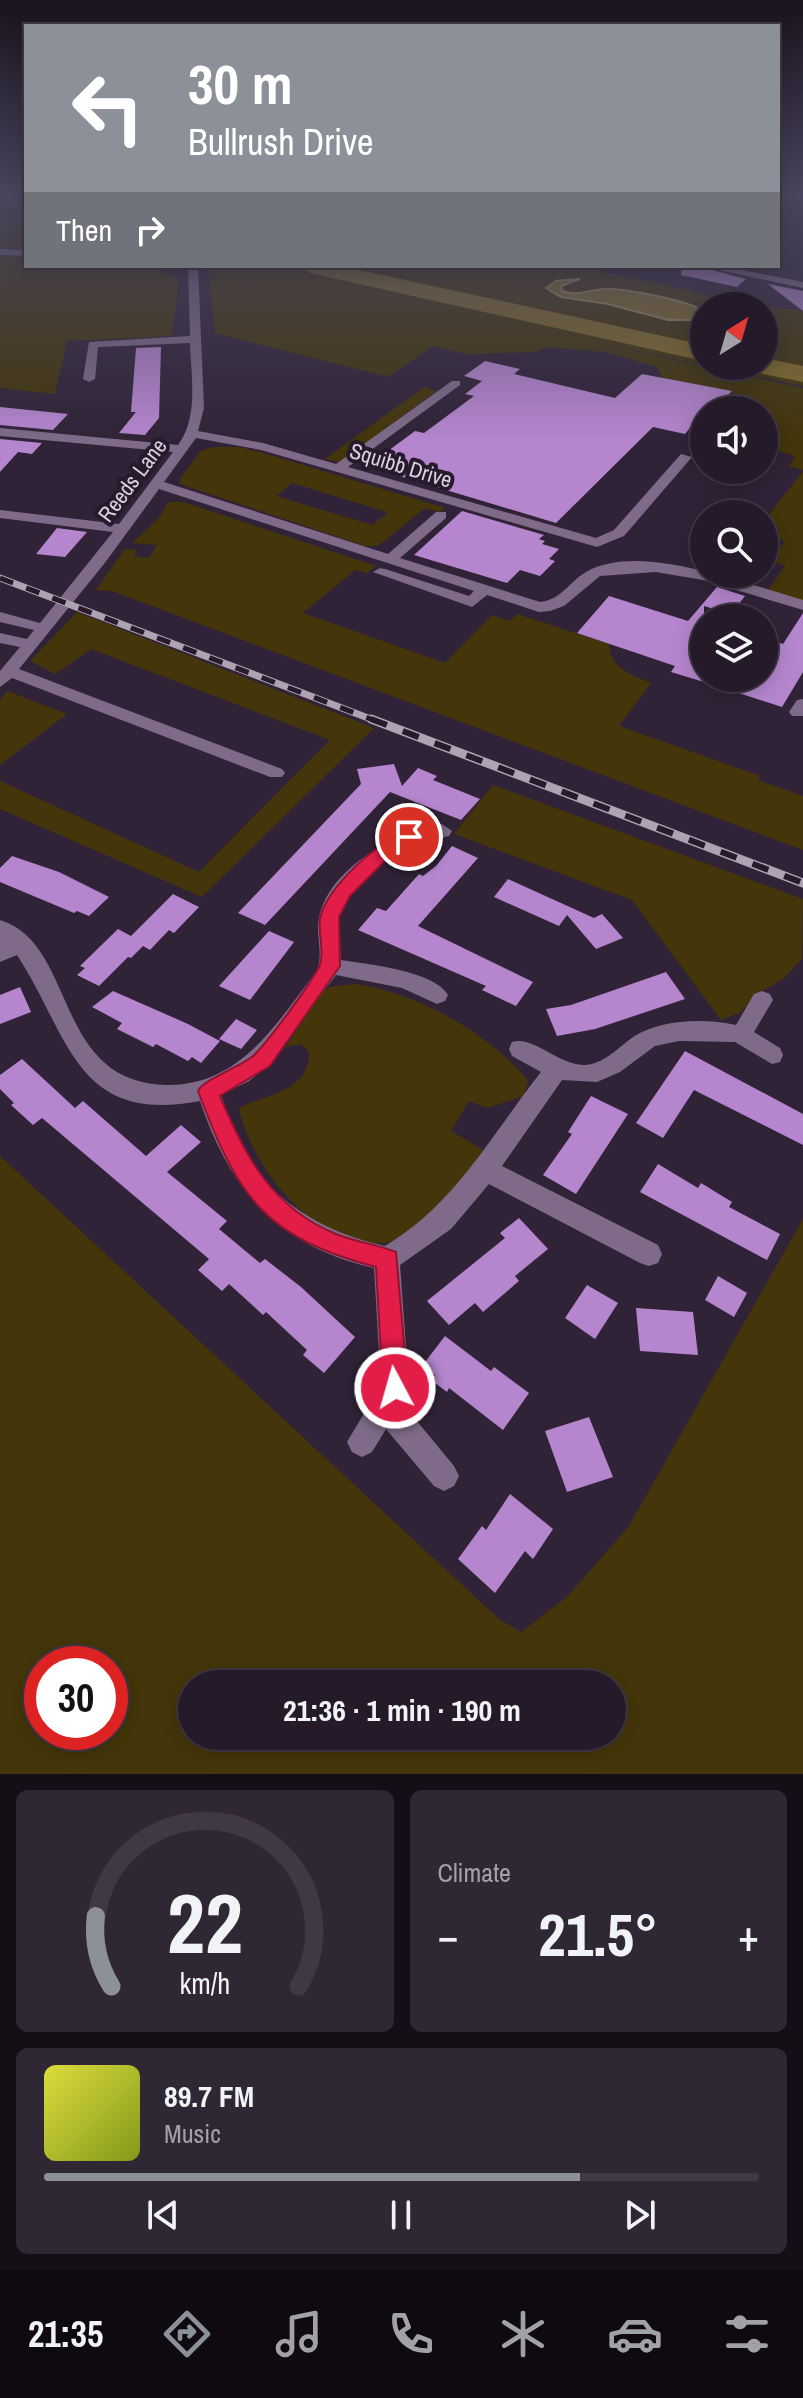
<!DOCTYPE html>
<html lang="en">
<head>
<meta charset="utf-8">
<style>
	:root { --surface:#241a29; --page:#302735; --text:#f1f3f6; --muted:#a3a1a8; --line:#413846; --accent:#8c9099 }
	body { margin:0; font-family:"Archivo Narrow",sans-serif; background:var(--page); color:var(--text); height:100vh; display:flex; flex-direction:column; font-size:30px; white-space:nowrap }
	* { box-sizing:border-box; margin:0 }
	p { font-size:26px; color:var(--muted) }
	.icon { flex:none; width:44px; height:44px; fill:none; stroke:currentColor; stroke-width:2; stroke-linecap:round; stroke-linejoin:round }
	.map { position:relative; height:1774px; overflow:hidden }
	.sheet { display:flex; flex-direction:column; gap:16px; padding:16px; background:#140e17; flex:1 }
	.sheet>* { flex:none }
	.hud { position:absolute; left:24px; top:24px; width:756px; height:244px; border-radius:0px; box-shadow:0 4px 20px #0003,0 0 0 2px var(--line); background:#8c9099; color:#fff; overflow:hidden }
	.needle { width:52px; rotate:37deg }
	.buttons { position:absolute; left:690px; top:292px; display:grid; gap:16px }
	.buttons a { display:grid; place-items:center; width:88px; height:88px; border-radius:50%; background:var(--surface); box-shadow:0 4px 20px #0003,0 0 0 2px var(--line); font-size:40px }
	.speed { position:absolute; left:24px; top:1646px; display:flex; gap:16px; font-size:40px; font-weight:700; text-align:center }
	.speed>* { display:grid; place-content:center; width:104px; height:104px; border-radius:50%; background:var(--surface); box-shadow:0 4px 20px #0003,0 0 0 2px var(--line); line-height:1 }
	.speed .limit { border:12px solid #d22; background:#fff; color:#111 }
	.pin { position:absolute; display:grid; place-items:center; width:68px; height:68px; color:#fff; margin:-34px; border:4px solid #fff; border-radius:50%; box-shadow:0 2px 8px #0007 }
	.me { position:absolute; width:88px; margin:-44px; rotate:354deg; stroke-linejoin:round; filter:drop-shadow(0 0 6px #0008) }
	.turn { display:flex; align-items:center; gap:28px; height:168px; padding:0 32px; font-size:36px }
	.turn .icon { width:104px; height:104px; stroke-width:2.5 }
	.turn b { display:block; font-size:56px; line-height:68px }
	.then { display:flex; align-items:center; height:76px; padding:0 32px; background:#0003; gap:16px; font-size:30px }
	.big { font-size:60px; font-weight:800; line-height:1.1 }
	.sheet .widget { flex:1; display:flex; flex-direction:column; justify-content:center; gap:12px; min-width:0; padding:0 28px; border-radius:12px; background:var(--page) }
	.sheet .dial { align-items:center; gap:0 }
	.dial svg { height:208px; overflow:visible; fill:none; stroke:var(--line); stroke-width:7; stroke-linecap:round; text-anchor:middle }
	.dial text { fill:var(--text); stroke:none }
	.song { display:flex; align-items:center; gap:24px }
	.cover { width:96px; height:96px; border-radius:12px; background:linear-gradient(135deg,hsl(60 70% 55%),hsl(70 70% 35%)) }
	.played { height:8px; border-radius:4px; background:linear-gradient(90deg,var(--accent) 75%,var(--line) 75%) }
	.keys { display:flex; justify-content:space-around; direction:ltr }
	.heat { display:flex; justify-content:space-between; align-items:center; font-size:44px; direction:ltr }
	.sheet .tiles { flex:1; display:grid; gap:16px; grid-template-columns:1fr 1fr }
	.widget:last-child { grid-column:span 2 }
	.trip { position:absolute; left:178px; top:1670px; width:448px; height:80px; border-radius:40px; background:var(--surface); box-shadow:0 4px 20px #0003,0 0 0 2px var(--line); font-weight:800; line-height:80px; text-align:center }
	.menu { display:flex; height:128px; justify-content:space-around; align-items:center; background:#0e0a10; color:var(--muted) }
	.menu .icon { width:56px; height:56px }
	.menu .selected { color:var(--accent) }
	.menu b { font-size:36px; color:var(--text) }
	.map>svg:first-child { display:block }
</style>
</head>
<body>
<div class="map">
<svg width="803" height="1774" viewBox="0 0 803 1774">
	<rect width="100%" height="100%" fill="#302337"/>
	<!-- green -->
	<g fill="#44360a" fill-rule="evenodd">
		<path d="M0,196L26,202V250L0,248Z"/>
		<path d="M0,256L26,258V266H149L179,279L172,336L67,341L55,394L0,388Z"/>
		<path d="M208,266H574L764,306H704V365L589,341L803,388V470L789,466L795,456L764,447V410H730L738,400L732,391L662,378L657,367L605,352L548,347L536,352L465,354L433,346L388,377L215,333Z"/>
		<path d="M764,306L803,311V386L709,366H764Z"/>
		<path d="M424,387L437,391L340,462L325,459Z"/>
		<path d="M213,447H238L260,452L445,508L439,512L425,508L378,546H365L180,484V479L201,451ZM292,483L387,512L388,513L372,525L276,496Z"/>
		<path d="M803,471V601L767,591L785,566L771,561L785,541L764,535V521Z"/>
		<path d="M168,502H183L376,566L367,573L355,570L303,613L445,663L492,615L510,621L517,614L609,644C610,668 631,675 651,683L619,726L760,776L758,780L803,796V850L112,591L96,590L125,549L137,550L134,556L149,558L157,545L132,543L159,518Z"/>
		<path d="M77,612L374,728L202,897L0,809V781L199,872L330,740L91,649L55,674L30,661Z"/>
		<path d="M7,691L67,714L0,765V700Z"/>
		<path d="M493,785L803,899L802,959L782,980L757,993L741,1012L721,1020L632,900L454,834Z"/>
		<path d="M356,984C420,994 486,1032 528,1080L524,1096L487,1108L469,1101L451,1131L483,1150C470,1168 435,1223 419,1232C339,1277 254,1179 239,1108C268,1094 310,1091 309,1052L301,1044L286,1047L317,997L329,987Z"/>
		<path d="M0,1156L499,1619L521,1632L568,1596L629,1526L803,1219V1774H0ZM42,1664H110V1732H42ZM612,1684V1736H192V1684Z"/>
	</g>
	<!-- water -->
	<path fill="#846d27" stroke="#9e8b5e" stroke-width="2" d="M580,279L561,286L562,291C575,297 591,289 606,289C622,288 699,302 704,313L690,320H668L608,304L561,297L546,288L556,281Z"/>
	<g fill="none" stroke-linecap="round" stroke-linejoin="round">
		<!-- river -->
		<g fill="#846d27" fill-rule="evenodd">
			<path d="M0,193L26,199V211L0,205Z"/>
			<path d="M299,266H341L704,345V361L310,273Z"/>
			<path d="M764,358L803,366V382L754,372L750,366H764Z"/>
		</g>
	</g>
	<!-- building -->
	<g fill="#b586ce">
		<path d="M682,266H697L746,279L737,287L681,275Z"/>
		<path d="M768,284L803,291V311Z"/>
		<path d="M161,347L159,418L145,435L119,433L136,412H131L136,348Z"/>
		<path d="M485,361L520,369L514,374L615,398L642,374L732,391L714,410H704L685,434L653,427L556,523L393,474L398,470L373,462L415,431L424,433L474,396L465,394L482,381L464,376Z"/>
		<path d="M0,407L68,414L53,430L0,425Z"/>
		<path d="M0,439L42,443L32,454L18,452L0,472Z"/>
		<path d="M462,511L544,535L539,539L545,541L542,544L559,549L549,559L555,561L540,576L520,570L507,583L414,555Z"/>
		<path d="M57,528L87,532L65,557L36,554Z"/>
		<path d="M717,587L745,596L731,614L704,606V682L671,672L675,666L577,633L609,596L688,621Z"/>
		<path d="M803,613V672L782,707L705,682V678H764V638L783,644Z"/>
		<path d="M394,764L402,786L418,768L437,776L433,780L480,799L461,820L390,792L265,925L238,913L361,784L357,769Z"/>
		<path d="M452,846L478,858L418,926L533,982L516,1006L482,990L486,986L358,930L377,908L386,911L419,874L423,876L436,866Z"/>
		<path d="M12,856L59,872L109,897L89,916L77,911L74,913L0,882V868Z"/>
		<path d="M508,879L594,918L602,914L623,938L596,949L567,915L559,926L494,897Z"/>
		<path d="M173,894L199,907L174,933L169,930L150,950L143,946L131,958L128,957L99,986L77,975L85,968L80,966L118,929L131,936Z"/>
		<path d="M269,931L294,942L250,1000L219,986Z"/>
		<path d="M666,972L685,999L595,1029L557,1036L546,1009L571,1005Z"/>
		<path d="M20,987L31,1012L0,1024V995Z"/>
		<path d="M113,991L188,1024L220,1041L201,1063L192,1057L188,1061L156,1044L153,1047L117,1029L122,1023L92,1007Z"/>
		<path d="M236,1019L257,1030L241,1049L219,1039Z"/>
		<path d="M685,1051L803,1114V1145L694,1090L663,1138L636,1123Z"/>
		<path d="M22,1059L75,1108L83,1101L146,1156L181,1125L201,1142L167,1172L227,1221L219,1229L260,1263L265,1259L301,1287L355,1337L324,1373L303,1355L307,1350L266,1312L263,1315L229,1284L222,1291L198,1270L209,1259L42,1118L33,1125L11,1105L14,1103L0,1089V1075Z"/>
		<path d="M591,1096L628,1114L576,1194L543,1175L572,1134L568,1132Z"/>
		<path d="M658,1164L698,1188L701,1183L732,1202L729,1207L780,1234L767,1260L640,1192Z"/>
		<path d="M519,1218L548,1249L515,1276L519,1281L483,1312L475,1303L449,1325L427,1301L505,1238L500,1233Z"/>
		<path d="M718,1276L747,1293L734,1317L705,1300Z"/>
		<path d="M587,1285L618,1303L595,1339L565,1318Z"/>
		<path d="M636,1308L693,1312L698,1355L640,1351Z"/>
		<path d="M445,1336L491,1371L494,1367L529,1393L503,1430L449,1388L447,1392L431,1380L435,1375L422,1366Z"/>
		<path d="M589,1417L613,1477L567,1492L545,1431Z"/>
		<path d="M510,1494L553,1529L533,1559L525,1551L495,1593L458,1559L482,1526L486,1530Z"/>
	</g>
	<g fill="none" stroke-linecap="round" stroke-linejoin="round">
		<!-- minor -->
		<g fill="#7f6b89" fill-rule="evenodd">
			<path d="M0,249L26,250V256L0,255Z"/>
			<path d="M188,266H198L204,408L198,431L263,443L336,464L452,381H460V385L348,467L596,538L614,530L681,454L692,457L624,536L597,547L261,450L196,438L164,482L388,554L436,512H446V518L400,558L540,602C561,600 569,582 586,572C620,553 669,563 704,571V574H717L803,600V610L703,580L656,572L600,576L564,606L550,611L539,612L487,595L472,607L373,572L380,568L385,569L469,596L474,591L159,489L104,564L19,669L282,769L285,773L282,777H270L12,678L0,687V671L20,647L0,643V633L27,639L34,630L0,622V612L40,623L113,532L0,518V510L119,524L173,452L0,436V428L178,445C199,417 191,376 190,343L98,347L95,379L89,382L83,379L89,342L190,336Z"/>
			<path d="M700,266H720L803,282V288Z"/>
			<path d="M803,699V716H792L789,712L797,700Z"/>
			<path d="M393,810L400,811L415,832L442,824L452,831L449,836C407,847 345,871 339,922C337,934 341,947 341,960C367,964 435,971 448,995L445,1001L437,1004L402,988L336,975L264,1069L249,1081L221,1095C227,1110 231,1127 238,1141C266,1199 324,1233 385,1246C456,1204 491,1135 541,1072L512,1056L509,1049L512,1042C533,1035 559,1066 586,1065C605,1063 619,1047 633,1037C661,1019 704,1018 736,1025L754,994L762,991L770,994L773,1000L754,1032L780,1048L783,1055L780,1062L772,1064L735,1042L679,1041L655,1046L620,1072L597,1082L562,1080L502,1166L658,1245L662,1254L658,1263L649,1266L640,1263L489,1184L451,1229L400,1265L409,1388L402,1403L454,1466L459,1476L454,1486L444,1491L434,1486L386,1429L372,1452L362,1457L352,1452L347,1442L381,1385L374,1268C280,1247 230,1191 200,1101C75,1125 70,1036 17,955L0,962V920C78,944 52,1083 167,1085C240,1086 276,1024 316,972C323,958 318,943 318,928C319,885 364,853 399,837L384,816Z"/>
		</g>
		<defs>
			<path id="rail-far1" d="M0,578L376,721"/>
			<path id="rail" d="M371,719L803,883"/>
		</defs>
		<!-- rail-far1 casing -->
		<use href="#rail-far1" stroke="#ada3b2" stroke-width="7"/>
		<!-- rail casing -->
		<use href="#rail" stroke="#ada3b2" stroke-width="9"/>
		<!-- rail-far1 -->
		<use href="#rail-far1" stroke="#261a2c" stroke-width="5" stroke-dasharray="14" stroke-linecap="butt"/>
		<!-- rail -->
		<use href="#rail" stroke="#261a2c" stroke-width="6" stroke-dasharray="17" stroke-linecap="butt"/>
	</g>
	<!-- sky -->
	<linearGradient id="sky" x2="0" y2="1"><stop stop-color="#1a131e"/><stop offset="0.44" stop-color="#48455e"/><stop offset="1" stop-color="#48455e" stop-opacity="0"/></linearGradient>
	<rect width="803" height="442" fill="url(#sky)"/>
	<!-- route -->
	<path fill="#e11d48" stroke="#92132f" stroke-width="2" d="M409,831L416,833V841L387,859L350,896L339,917L340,966L270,1066L220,1096C245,1156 272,1208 336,1234C355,1242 376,1244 396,1252L408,1388L404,1397L395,1400L386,1397L383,1388L376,1267C263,1237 238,1197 198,1091C204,1079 240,1067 253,1056C268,1042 309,986 319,967C325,954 318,933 320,919C325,888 380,839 409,831Z"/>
	<g text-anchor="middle" stroke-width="8" stroke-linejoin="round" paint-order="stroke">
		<!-- far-street labels -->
		<g font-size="22" fill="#dad1de" stroke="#261a2c">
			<text transform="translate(401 465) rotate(17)" y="8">Squibb Drive</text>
			<text transform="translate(132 480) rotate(-53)" y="8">Reeds Lane</text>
		</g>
	</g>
</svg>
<div class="buttons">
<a><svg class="needle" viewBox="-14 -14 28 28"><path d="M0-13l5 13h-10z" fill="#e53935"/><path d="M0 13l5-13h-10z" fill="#a3a1a8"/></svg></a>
<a><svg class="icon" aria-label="sound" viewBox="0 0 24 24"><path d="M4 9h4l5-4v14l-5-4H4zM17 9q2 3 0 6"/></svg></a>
<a><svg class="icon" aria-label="search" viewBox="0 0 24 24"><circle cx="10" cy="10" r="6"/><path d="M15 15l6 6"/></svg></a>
<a><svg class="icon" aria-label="layers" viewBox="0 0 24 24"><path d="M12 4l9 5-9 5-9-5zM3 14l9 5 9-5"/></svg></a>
</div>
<div class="speed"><div class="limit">30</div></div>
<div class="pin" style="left:409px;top:837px;background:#d93025"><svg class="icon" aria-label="arrive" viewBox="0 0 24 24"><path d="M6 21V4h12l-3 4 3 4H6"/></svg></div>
<svg class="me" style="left:395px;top:1388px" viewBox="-20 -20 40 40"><circle r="17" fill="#e11d48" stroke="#fff" stroke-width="3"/><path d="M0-11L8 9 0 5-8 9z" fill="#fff"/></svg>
<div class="trip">21:36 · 1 min · 190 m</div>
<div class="hud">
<div class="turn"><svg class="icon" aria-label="left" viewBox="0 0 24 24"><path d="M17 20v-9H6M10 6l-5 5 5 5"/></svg><div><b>30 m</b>Bullrush Drive</div></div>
<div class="then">Then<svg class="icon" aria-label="right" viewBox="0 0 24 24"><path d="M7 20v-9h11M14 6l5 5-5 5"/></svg></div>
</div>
</div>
<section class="sheet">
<div class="tiles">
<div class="widget dial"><svg viewBox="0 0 100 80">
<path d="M14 69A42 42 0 1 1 86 69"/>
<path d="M14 69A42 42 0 0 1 8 42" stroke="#8c9099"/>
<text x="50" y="56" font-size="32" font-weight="700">22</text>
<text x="50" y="72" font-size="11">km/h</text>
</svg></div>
<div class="widget"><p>Climate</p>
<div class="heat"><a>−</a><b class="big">21.5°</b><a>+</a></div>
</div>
<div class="widget">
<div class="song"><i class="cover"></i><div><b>89.7 FM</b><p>Music</p></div></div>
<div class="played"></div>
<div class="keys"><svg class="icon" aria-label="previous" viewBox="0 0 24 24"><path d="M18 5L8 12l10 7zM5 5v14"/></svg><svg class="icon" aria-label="pause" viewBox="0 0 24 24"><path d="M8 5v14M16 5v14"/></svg><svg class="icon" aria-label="next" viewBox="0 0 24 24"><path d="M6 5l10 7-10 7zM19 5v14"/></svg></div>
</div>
</div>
</section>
<nav class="menu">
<b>21:35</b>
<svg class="icon selected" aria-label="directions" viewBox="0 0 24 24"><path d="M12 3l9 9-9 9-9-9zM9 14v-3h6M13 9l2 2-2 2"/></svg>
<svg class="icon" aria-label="music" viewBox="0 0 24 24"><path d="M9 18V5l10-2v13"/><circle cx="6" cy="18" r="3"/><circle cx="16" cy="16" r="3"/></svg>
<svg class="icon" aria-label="phone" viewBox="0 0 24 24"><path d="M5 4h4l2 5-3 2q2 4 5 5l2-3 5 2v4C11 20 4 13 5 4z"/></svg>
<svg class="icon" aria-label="climate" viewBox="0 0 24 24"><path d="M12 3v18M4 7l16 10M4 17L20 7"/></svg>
<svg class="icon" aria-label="car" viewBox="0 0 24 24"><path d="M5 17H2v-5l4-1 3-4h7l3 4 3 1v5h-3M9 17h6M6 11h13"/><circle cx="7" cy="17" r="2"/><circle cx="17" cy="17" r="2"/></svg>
<svg class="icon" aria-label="filters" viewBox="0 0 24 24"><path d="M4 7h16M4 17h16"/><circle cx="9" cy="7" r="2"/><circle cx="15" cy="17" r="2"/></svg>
</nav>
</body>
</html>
